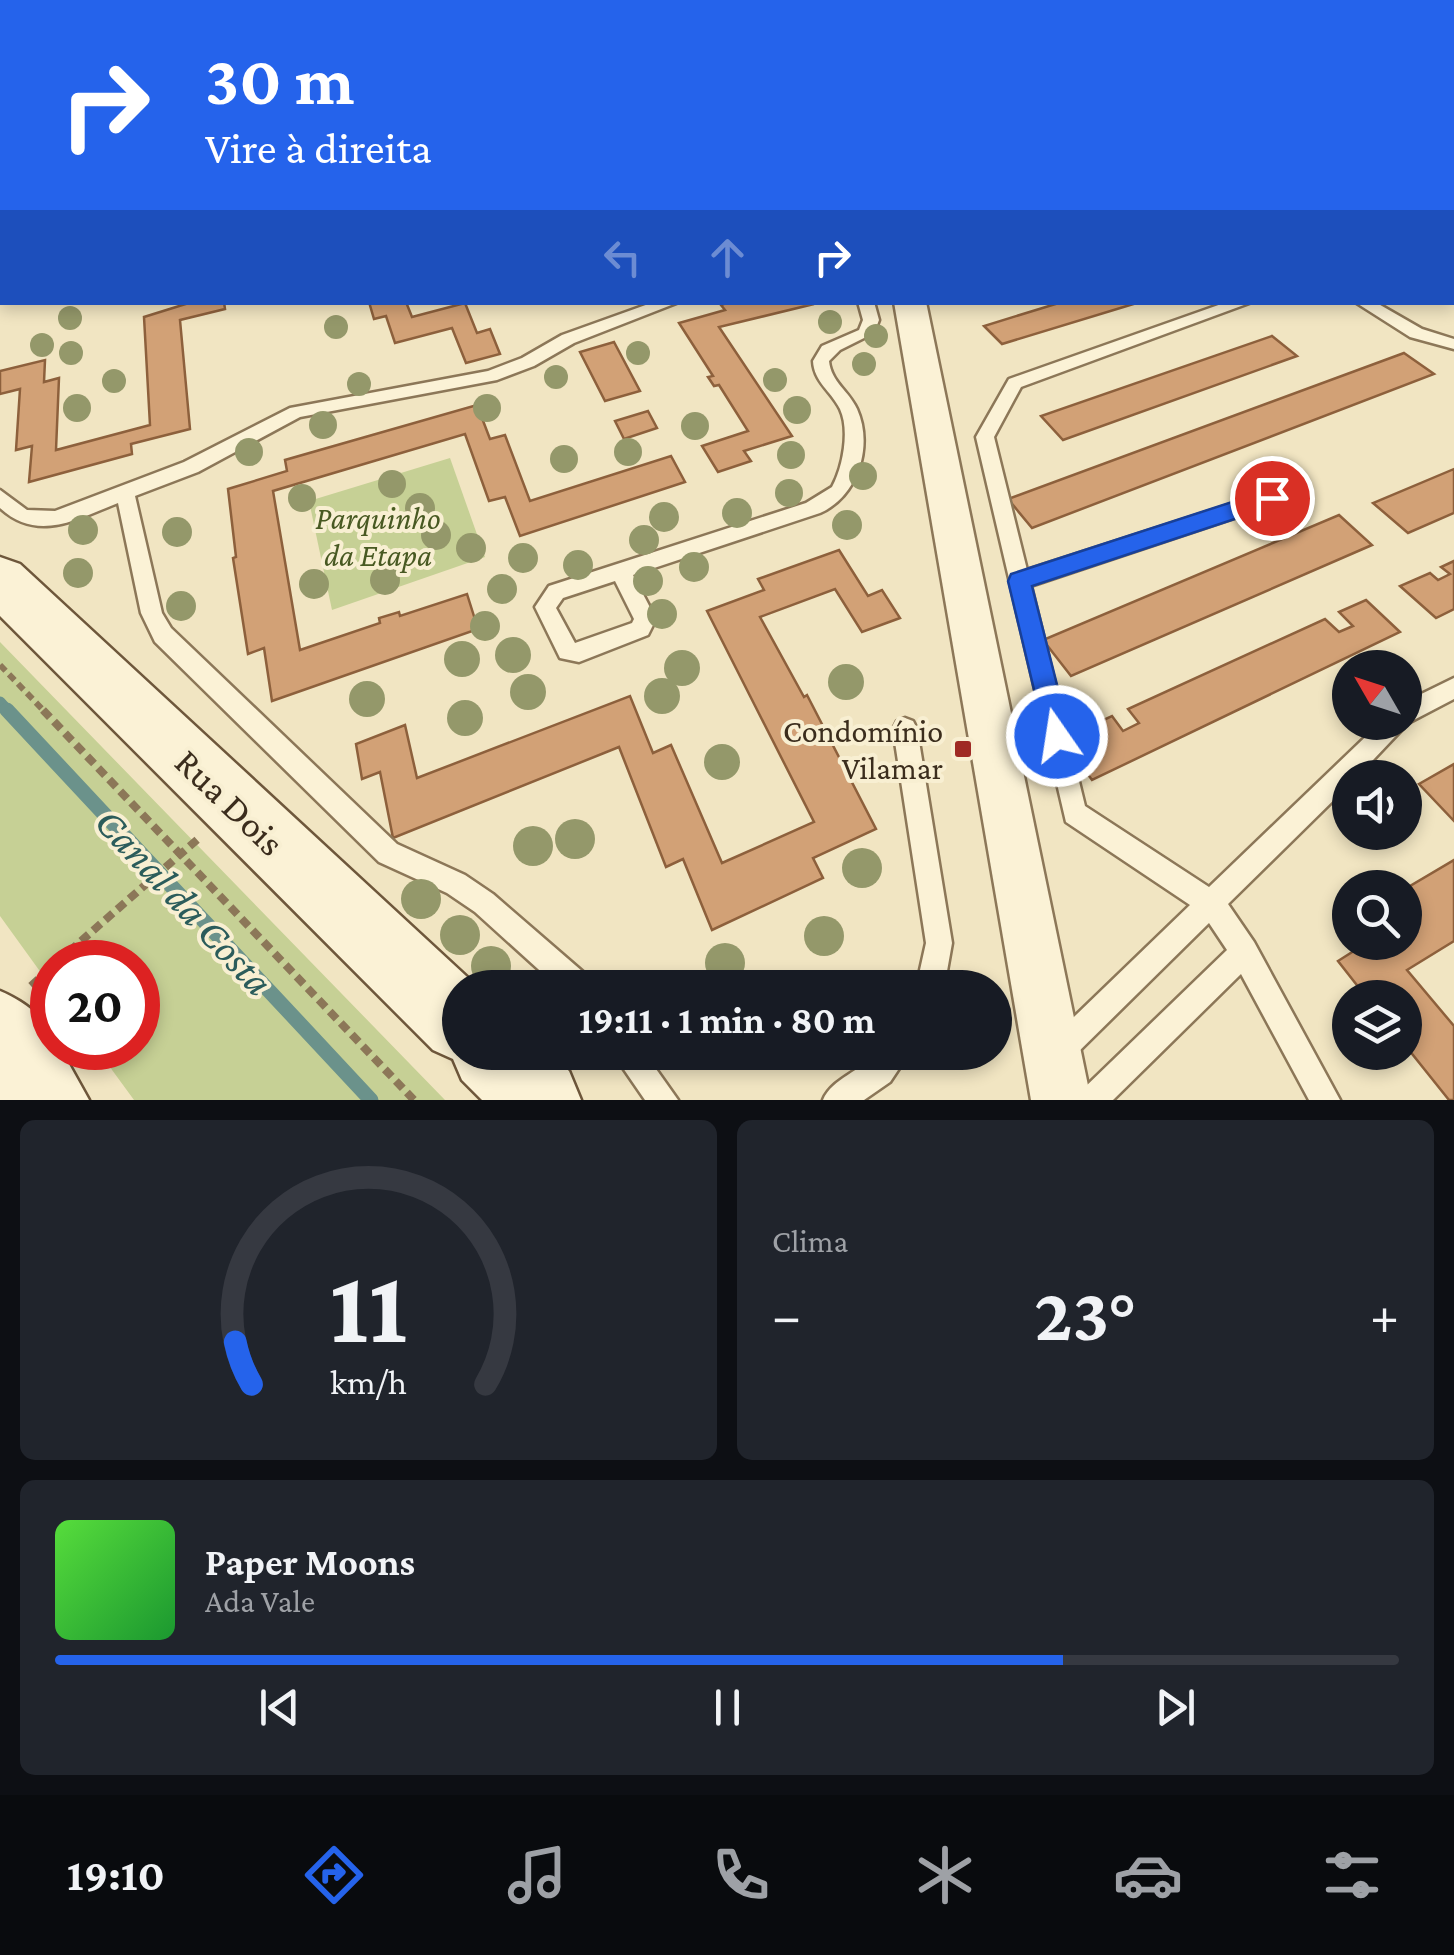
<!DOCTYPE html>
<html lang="pt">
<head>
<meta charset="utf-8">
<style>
	:root { --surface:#171b24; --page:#20242c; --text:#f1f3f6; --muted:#9ea1a6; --line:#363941; --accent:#2563eb }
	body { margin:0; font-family:"Crimson Pro",serif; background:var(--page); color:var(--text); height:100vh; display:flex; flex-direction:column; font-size:38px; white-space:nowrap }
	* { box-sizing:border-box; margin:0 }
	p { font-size:32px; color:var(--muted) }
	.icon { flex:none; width:55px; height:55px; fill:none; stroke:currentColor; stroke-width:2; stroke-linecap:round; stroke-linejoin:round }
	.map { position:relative; height:1100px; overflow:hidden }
	.details { display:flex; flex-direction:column; gap:20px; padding:20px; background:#0d0f14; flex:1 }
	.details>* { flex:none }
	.top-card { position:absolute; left:0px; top:0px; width:1455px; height:305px; box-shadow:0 5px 15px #0003; background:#2563eb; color:#fff; overflow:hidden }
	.needle { width:65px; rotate:309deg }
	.controls { position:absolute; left:1332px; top:650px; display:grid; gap:20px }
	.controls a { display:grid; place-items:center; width:90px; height:90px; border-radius:50%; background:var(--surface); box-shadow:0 5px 15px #0003; font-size:50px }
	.speed { position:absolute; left:30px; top:940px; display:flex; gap:20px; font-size:50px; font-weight:700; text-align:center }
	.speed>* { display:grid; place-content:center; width:130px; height:130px; border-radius:50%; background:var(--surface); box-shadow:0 5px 15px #0003; line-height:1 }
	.speed .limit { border:15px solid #d22; background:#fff; color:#111 }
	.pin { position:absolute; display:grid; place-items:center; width:85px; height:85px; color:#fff; margin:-42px; border:5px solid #fff; border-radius:50%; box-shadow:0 2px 10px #0007 }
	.me { position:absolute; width:110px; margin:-55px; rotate:347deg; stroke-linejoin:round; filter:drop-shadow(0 0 8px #0008) }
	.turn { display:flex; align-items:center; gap:35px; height:210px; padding:0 40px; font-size:45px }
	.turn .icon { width:130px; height:130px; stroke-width:2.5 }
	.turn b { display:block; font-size:70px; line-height:85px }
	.lanes { display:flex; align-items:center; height:95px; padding:0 40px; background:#0003; justify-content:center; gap:50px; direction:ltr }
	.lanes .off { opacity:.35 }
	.big { font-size:75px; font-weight:700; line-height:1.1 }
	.details .tile { flex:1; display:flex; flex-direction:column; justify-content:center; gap:15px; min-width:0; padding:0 35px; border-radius:15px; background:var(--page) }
	.details .dial { align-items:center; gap:0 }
	.dial svg { height:260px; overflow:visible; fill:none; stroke:var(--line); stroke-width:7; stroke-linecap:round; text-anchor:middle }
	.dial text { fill:var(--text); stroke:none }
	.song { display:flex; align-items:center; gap:30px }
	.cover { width:120px; height:120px; border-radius:15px; background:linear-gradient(135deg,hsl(110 70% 55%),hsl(130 70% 35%)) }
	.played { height:10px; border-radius:5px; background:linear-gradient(90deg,var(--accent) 75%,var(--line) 75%) }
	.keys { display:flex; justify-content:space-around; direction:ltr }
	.heat { display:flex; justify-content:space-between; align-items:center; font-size:55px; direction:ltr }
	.details .tiles { flex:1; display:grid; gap:20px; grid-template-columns:1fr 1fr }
	.tile:last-child { grid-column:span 2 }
	.trip { position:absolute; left:442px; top:970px; width:570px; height:100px; border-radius:50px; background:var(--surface); box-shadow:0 5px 15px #0003; font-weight:700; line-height:100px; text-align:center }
	.tab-bar { display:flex; height:160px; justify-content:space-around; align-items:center; background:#090b0e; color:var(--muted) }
	.tab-bar .icon { width:70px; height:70px }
	.tab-bar .current { color:var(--accent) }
	.tab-bar b { font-size:45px; color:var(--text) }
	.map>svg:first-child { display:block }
</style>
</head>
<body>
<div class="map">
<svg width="1454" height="1100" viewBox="0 0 1454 1100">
	<rect width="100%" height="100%" fill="#f1e5c2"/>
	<!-- green -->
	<g fill="#c6d095">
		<path d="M450,458L485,557L332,610L309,501Z"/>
		<path d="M0,642L445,1100H134L96,1048H138V962H52V988L0,916Z"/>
	</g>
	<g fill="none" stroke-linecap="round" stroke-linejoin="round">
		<!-- stream-far1 -->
		<path stroke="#6b928b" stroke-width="11" d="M0,702L9,712"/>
		<!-- stream -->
		<path stroke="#6b928b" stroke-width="15" d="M7,710L371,1100"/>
	</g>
	<!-- building -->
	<g fill="#d2a176" stroke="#8d603c" stroke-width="2.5">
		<path d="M192,302H224L225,309L180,320L190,429L131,444L132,454L29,482L32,446L16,450L20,389L0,394V371L45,360L44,382L59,378L56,450L150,425L144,317Z"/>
		<path d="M369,302H406L412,317L465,303L477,333L490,329L500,354L466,363L452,328L395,343L386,316L374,319Z"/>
		<path d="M729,302L814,304L719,327L792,436L744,451L751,461L718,472L702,446L748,431L719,385L714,386L708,377L713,376L679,323L725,310L721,305Z"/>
		<path d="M1062,302H1140L1002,344L984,326Z"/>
		<path d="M1272,336L1297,356L1063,440L1041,416Z"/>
		<path d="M614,342L640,391L605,401L580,352Z"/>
		<path d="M1404,353L1434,374L1032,528L1008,499Z"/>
		<path d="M477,405L490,439L505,435L530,501L671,456L685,482L520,536L505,497L489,501L465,434L273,491L300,650L380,623L379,618L399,612L400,616L467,594L478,629L272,701L264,648L248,654L233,558L236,557L228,489L287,471L285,460Z"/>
		<path d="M648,411L657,428L624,439L615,421Z"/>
		<path d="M1454,469V513L1408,533L1373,503Z"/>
		<path d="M1339,515L1372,545L1071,676L1043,640Z"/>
		<path d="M839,550L868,596L882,590L900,618L862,632L835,589L760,617L804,697L807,695L876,829L813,858L823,878L712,930L683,859L666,867L619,747L393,838L380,772L362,779L356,744L405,725L417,778L630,696L653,753L671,745L722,863L814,822L707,611L764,590L758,579Z"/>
		<path d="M1454,561V609L1436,618L1400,586L1430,573L1438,580L1450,574L1441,567Z"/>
		<path d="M1366,600L1400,632L1092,780L1062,739L1112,716L1123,731L1139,723L1128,709L1325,619L1339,632L1353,626L1339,612Z"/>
		<path d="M1454,764V821L1419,784Z"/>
		<path d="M1454,860V941L1407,970L1454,1026V1100H1449L1405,1045V998H1367L1338,961L1368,942H1405V889Z"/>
	</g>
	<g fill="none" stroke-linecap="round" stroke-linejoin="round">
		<defs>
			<g id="lane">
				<path d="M792,0H806L807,2H794Z"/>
				<path d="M1241,0H1255L1256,2H1243Z"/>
				<path d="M1405,0H1419L1420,2H1407Z"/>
				<rect x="1452" y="17" width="2" height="7"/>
				<rect x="1452" y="68" width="2" height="8"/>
				<path d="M1452,175H1454L1452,184Z"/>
				<path d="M654,302H679L574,343L534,366L497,380L300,417L198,472L135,496L162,613L171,628L397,844L465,875L493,894L590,978L594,988H559L475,912L447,893L379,862L155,642L141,613L118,503C77,519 38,543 0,508V490L27,510L55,511L184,462L290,408L488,371L522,358L562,335Z"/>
				<path d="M858,302H874L879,320L874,333L840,350L829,361C831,382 849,391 857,409C874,447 857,497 820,513L633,575L656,619L648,635L579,662L560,658L535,607L549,586L806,503L832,487C843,467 850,430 840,409C831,391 814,382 813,361L822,346L859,330L863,320ZM615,581L634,619L632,623L575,643L556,608L563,598Z"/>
				<path d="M1227,302H1252L1021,387L994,437L1027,570L1272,491L1282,498L1279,503L1031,586L1085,806L1209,887L1381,722H1405V702L1454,678V699L1408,723L1356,778H1350V784L1228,904L1254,942L1340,1100H1309L1241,974L1113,1100H1077L1082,1090L1227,950L1209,923L1068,1062L1058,1066L1048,1062L1044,1052L1048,1042L1190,905L1066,822L976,437L1009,379Z"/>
				<path d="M1355,302H1375L1422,329L1454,339V349L1410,337Z"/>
				<path d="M905,718L913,721L917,729L952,943L944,988H916L926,943L893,729L897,721Z"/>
				<path d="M612,1052H644L678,1100H645Z"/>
				<path d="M877,1052H910L890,1082L864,1100H823C832,1078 862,1071 877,1052Z"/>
			</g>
			<g id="street">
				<path d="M829,0H851L853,2H830Z"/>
				<path d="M894,302H926L1091,1100H1031Z"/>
			</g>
			<g id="secondary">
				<path d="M2,60V82L0,83V61Z"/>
				<path d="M0,557L20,564L479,988H460V1052H548L569,1071L581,1100H482L462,1080L453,1059L433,1050L0,616Z"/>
				<path d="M0,991C23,1001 52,1019 52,1048H60L89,1100H0Z"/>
			</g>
		</defs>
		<!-- lane casing -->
		<use href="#lane" stroke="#8c7758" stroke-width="5"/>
		<!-- street casing -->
		<use href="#street" stroke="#8c7758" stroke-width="5"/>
		<!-- secondary casing -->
		<use href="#secondary" stroke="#6e573b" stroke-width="5"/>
		<!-- path-far2 -->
		<path stroke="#8c7758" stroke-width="4" stroke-dasharray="5 2.5" stroke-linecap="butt" d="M1367,2L1378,0"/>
		<!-- path-far1 -->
		<path stroke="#8c7758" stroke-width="6" stroke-dasharray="8 5" stroke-linecap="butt" d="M0,665L45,712"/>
		<!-- path -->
		<g stroke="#8c7758" stroke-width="8" stroke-dasharray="10 6" stroke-linecap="butt">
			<path d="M43,710L414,1100"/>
			<path d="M57,962L199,838"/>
			<path d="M31,986L52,967"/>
		</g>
		<!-- lane -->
		<use href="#lane" fill="#fbf2d6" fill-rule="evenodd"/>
		<!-- street -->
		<use href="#street" fill="#fbf2d6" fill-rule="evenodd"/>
		<!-- secondary -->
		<use href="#secondary" fill="#fbf2d6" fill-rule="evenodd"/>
	</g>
	<!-- trees -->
	<g fill="#94986a">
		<circle cx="70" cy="318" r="12"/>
		<circle cx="830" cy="322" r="12"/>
		<circle cx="336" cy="327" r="12"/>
		<circle cx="876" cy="336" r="12"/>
		<circle cx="42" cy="345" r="12"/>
		<circle cx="71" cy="353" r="12"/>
		<circle cx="638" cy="353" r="12"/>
		<circle cx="864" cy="364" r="12"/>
		<circle cx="556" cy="377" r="12"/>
		<circle cx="775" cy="380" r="12"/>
		<circle cx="114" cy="381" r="12"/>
		<circle cx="359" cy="384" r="12"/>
		<circle cx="77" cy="408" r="14"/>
		<circle cx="487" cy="408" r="14"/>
		<circle cx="797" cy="410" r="14"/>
		<circle cx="323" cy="425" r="14"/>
		<circle cx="695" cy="426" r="14"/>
		<circle cx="249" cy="452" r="14"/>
		<circle cx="628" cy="452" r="14"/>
		<circle cx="791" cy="455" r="14"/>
		<circle cx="564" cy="459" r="14"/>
		<circle cx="863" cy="476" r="14"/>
		<circle cx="392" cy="484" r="14"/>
		<circle cx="789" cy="493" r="14"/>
		<circle cx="302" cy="498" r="14"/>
		<circle cx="420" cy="508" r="15"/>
		<circle cx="737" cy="513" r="15"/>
		<circle cx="664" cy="517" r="15"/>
		<circle cx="847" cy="525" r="15"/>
		<circle cx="83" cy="530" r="15"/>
		<circle cx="177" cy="532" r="15"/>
		<circle cx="436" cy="535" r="15"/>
		<circle cx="644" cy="540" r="15"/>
		<circle cx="471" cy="548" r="15"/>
		<circle cx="523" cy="558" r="15"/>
		<circle cx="578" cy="565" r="15"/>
		<circle cx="694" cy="567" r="15"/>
		<circle cx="78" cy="573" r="15"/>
		<circle cx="385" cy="580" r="15"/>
		<circle cx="648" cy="581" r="15"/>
		<circle cx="314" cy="584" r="15"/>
		<circle cx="502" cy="589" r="15"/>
		<circle cx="181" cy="606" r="15"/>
		<circle cx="662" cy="614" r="15"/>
		<circle cx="485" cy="626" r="15"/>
		<circle cx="513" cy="655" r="18"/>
		<circle cx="462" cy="659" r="18"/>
		<circle cx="682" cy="668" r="18"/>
		<circle cx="846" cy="682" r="18"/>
		<circle cx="528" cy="692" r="18"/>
		<circle cx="662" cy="696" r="18"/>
		<circle cx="367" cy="699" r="18"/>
		<circle cx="465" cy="718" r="18"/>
		<circle cx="722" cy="762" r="18"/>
		<circle cx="575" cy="839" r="20"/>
		<circle cx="533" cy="846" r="20"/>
		<circle cx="862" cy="868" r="20"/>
		<circle cx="421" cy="899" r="20"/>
		<circle cx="460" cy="935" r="20"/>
		<circle cx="824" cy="936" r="20"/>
		<circle cx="725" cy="963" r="20"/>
		<circle cx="491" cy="966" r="20"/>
	</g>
	<!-- route -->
	<path fill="#2563eb" stroke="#184099" stroke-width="2.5" d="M1272,489L1283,498L1280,504L1032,586L1070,736L1066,744L1057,748L1047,744L1008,581L1011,574Z"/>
	<!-- markers -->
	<rect fill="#9f2a24" stroke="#f8efd2" stroke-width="4" x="953" y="739" width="20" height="20" rx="5"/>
	<g text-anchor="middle" stroke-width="8" stroke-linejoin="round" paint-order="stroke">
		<!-- park labels -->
		<g font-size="32" font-style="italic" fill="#485922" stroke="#f8efd2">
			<text x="378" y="529">Parquinho<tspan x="378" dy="37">da Etapa</tspan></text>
		</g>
		<!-- poi labels -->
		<g font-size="32" fill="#3b2d1d" stroke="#f8efd2" text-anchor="end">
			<text x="943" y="742">Condomínio<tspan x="943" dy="37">Vilamar</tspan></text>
		</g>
		<!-- near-street labels -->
		<g font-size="38" fill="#3b2d1d" stroke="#f8efd2">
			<text transform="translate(230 802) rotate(44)" y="13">Rua Dois</text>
		</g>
		<!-- near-water labels -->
		<g font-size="42" font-style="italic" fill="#2b5c5b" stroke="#f8efd2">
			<text transform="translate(185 901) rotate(47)" y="15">Canal da Costa</text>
		</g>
	</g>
</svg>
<div class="controls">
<a><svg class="needle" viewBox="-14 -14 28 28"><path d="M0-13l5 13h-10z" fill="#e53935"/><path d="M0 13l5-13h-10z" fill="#9ea1a6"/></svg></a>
<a><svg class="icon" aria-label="sound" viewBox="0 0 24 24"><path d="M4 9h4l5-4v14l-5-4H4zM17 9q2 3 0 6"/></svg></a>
<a><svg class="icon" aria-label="search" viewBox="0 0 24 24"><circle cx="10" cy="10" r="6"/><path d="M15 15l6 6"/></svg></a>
<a><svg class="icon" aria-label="layers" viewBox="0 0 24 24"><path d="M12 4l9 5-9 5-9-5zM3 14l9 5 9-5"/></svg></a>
</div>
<div class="speed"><div class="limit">20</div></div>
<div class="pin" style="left:1272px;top:498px;background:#d93025"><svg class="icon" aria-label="arrive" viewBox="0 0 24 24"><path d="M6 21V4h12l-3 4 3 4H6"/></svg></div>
<svg class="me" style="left:1057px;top:736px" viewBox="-20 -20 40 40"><circle r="17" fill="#2563eb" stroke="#fff" stroke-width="3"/><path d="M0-11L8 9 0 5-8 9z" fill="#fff"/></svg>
<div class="trip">19:11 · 1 min · 80 m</div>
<div class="top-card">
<div class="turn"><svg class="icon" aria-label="right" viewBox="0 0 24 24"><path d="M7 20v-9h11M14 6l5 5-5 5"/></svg><div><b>30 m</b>Vire à direita</div></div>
<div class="lanes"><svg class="icon off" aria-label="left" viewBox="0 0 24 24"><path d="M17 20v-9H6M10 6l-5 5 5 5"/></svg><svg class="icon off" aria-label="ahead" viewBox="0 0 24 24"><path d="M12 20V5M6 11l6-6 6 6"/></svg><svg class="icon" aria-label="right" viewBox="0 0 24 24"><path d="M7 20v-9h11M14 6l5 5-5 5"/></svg></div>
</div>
</div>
<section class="details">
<div class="tiles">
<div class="tile dial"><svg viewBox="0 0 100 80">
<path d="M14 69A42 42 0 1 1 86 69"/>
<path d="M14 69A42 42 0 0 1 9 56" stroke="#2563eb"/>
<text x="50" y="56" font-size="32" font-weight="700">11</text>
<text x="50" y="72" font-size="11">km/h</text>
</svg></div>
<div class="tile"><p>Clima</p>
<div class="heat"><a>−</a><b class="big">23°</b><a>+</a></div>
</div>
<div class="tile">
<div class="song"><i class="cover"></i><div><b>Paper Moons</b><p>Ada Vale</p></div></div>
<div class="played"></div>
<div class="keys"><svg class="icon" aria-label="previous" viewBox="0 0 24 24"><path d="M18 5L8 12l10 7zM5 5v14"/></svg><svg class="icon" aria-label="pause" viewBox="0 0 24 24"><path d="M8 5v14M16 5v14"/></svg><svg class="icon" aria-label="next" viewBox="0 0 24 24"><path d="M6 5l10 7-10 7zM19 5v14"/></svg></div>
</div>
</div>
</section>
<nav class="tab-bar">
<b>19:10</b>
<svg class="icon current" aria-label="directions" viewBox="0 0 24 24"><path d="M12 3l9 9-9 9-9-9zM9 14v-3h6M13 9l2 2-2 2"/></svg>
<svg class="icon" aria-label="music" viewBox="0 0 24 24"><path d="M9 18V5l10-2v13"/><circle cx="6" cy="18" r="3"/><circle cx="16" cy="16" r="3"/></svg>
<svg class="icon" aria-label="phone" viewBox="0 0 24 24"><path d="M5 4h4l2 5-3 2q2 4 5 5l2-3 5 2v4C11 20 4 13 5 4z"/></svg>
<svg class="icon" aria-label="climate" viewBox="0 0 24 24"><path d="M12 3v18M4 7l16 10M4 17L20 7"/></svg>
<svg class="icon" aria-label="car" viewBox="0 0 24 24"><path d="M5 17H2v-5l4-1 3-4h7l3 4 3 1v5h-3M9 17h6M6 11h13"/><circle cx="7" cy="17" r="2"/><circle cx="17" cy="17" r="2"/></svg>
<svg class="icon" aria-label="filters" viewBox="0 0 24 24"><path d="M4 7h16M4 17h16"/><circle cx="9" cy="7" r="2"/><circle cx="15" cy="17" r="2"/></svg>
</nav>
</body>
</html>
